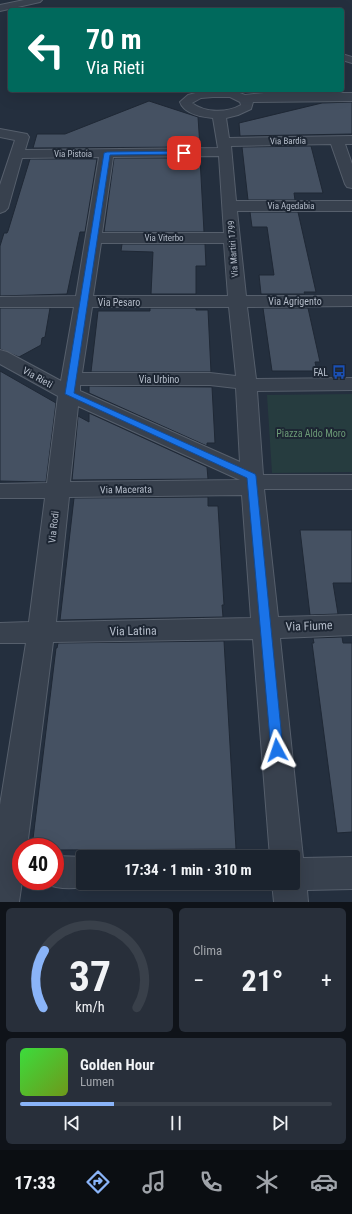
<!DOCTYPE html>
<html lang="it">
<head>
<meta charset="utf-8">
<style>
	:root { --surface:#1b232e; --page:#282f3a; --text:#f1f3f6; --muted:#a0a4aa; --line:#39404a; --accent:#8ab4f8 }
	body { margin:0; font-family:"Roboto Condensed",sans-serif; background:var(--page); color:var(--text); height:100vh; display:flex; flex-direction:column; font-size:15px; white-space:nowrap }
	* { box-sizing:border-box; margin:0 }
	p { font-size:13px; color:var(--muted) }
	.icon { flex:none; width:22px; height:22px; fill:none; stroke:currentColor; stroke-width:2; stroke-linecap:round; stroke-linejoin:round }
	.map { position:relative; height:902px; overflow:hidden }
	.drawer { display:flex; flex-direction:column; gap:6px; padding:6px; background:#0f1319; flex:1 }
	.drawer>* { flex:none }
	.hud { position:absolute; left:8px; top:8px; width:336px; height:84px; border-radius:4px; box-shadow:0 4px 16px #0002,0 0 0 1px var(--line); background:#00695c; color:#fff; overflow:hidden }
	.speed { position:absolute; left:12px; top:838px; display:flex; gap:8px; font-size:20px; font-weight:700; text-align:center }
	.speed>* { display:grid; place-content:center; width:52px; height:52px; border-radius:50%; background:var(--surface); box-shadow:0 4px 16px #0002,0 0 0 1px var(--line); line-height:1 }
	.speed .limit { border:6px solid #d22; background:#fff; color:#111 }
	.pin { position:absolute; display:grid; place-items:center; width:34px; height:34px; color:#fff; margin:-17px; border-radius:8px; box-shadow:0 2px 6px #0006 }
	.me { position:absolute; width:44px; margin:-22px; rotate:355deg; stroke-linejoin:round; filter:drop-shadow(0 0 3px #0008) }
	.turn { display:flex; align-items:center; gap:14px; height:84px; padding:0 12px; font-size:18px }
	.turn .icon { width:52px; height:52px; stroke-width:2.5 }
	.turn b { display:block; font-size:28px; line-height:34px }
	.big { font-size:30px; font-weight:700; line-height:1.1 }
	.drawer .card { flex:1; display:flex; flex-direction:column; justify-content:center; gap:6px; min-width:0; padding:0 14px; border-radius:6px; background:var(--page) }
	.drawer .dial { align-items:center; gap:0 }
	.dial svg { height:104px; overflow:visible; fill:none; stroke:var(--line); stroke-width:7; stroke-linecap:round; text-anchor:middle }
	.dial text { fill:var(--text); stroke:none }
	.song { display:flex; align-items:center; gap:12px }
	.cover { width:48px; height:48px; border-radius:6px; background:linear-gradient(135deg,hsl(120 70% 55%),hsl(80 70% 35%)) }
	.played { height:4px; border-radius:2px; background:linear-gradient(90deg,var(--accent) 30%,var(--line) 30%) }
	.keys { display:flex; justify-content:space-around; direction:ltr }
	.heat { display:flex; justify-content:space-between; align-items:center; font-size:22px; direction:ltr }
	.drawer .tiles { flex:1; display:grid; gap:6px; grid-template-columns:1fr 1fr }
	.card:last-child { grid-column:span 2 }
	.trip { position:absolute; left:76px; top:850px; width:224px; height:40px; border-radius:4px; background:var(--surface); box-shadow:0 4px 16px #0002,0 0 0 1px var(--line); font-weight:700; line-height:40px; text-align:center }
	.menu { display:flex; height:64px; justify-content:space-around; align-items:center; background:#0b0e12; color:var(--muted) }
	.menu .icon { width:28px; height:28px }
	.menu .current { color:var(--accent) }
	.menu b { font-size:18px; color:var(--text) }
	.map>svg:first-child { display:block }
</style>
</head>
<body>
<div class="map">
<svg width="352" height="902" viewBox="0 0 352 902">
	<rect width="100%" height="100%" fill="#242f3e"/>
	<!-- green -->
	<path fill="#263c3f" d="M352,394V472L272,473L267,395Z"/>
	<!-- building -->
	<g fill="#455162" stroke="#1f2835">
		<path d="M149,101L198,117L200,147L33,148L37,134H65Z"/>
		<path d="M352,102V134L240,136L239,123L322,103Z"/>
		<path d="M311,146L323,193H294L295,200H248L242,147Z"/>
		<path d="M114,158H200L204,232H104Z"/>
		<path d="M30,159H97L85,232H80L67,294L0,296V246L4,233H7L8,231Z"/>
		<path d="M250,212H298L316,292H304L305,294H261L259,275H274L267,227H252Z"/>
		<path d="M122,244H205L206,266H196V294H151L153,252L121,251Z"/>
		<path d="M0,308H50L45,337L42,338L41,345L19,357L0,349Z"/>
		<path d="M150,308H196V310H208L211,372H91L98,311H150Z"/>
		<path d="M263,308H308L320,362H315L317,371H272Z"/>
		<path d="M0,371L56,403L46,482L0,481Z"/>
		<path d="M89,386L212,387L215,443H207V446L89,393Z"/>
		<path d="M89,413L207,467L208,479L72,480L78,416L89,422Z"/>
		<path d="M208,497V506H218L224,605H222L223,617L60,620L74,498Z"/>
		<path d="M300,530H352V583H333L338,614L310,615Z"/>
		<path d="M342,637L343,643H352V832L337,833L312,643H314L313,638Z"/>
		<path d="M224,641L236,849L55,850V847H32L56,648H57L58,643Z"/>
	</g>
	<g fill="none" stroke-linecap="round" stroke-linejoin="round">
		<defs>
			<g id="minor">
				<path d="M24,0H42L40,2L0,11V5Z"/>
				<path d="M342,54L352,57V63L342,60Z"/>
				<path d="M207,90H232L245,95L264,93H352V101L253,102L251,109L238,115L226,118L229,138L352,136V144H345L352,164V188L347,187L345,184L331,144L231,146L236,201H352V211H237L246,296H352V306L247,307L256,379L352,378V390L257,391L263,475H352V489H264L278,617L352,615V635L280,638L303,858L352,857V889L307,890L308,902H274L272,883H293V857H270L253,639L53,642L27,847H21L22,881L19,902H0V805L26,643H0V623L29,622L45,498H0V484L47,483L58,396L0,364V350L7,352L61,381L74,307H0V297L76,296L99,157L22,158L8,208L5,211L0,213V185L15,140L0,137V129L27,134L29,137L25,150L218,148L213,118C202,117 184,114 180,102L188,95ZM213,97H230L240,102L241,105C227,113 205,113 192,103L201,98ZM219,156L224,233H102L113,157ZM101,243H224L228,296H93ZM92,307H229L236,376L210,373H82ZM80,385H210L236,388L240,462L80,391ZM78,406L240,480L70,482ZM242,495L251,618L56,622L69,497Z"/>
				<path d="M55,856L86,857H83V883H95C78,890 60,890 43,883L42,881H55Z"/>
			</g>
		</defs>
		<!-- minor casing -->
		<use href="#minor" stroke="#565f6c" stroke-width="2"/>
		<!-- minor -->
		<use href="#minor" fill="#38414e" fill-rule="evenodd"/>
	</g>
	<!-- route -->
	<path fill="#1a73e8" stroke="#114b97" d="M184,151H186V154L110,155L74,393L255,474L256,476L283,750L281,754L277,755L272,754L271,750L247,478L65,394L104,153L107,152Z"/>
	<!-- icons -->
	<defs>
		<symbol id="bus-bare" viewBox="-9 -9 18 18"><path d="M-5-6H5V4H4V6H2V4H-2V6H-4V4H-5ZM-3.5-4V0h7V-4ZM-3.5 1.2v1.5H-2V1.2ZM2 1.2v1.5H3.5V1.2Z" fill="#1a4fb4" stroke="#1d2633" stroke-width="2.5" paint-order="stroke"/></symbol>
	</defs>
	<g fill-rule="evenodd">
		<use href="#bus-bare" x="329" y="362" width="20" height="20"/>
	</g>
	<g text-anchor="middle" stroke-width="4" stroke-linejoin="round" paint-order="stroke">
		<!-- far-street labels -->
		<g font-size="9" fill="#b4bcc9" stroke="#1d2633">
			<text transform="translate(288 141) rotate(-1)" y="3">Via Bardia</text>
			<text x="73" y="157">Via Pistoia</text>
			<text x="291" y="209">Via Agedabia</text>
			<text x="164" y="241">Via Viterbo</text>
			<text transform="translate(233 249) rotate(-94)" y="3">Via Martiri 1799</text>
		</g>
		<!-- street labels -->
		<g font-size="10" fill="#b4bcc9" stroke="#1d2633">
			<text x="295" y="305">Via Agrigento</text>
			<text x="119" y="306">Via Pesaro</text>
			<text transform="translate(38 377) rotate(29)" y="4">Via Rieti</text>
			<text x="159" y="383">Via Urbino</text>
			<text transform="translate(126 489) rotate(-1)" y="4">Via Macerata</text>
			<text transform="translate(53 527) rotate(-84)" y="4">Via Rodi</text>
		</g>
		<!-- poi labels -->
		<g font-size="10" fill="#b4bcc9" stroke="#1d2633" text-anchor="end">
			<text x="328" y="376">FAL</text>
		</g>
		<!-- park labels -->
		<g font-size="10" fill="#6b9a76" stroke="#1d2633">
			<text x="311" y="437">Piazza Aldo Moro</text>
		</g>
		<!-- near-street labels -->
		<g font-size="12" fill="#b4bcc9" stroke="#1d2633">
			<text transform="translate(309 626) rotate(-2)" y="4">Via Fiume</text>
			<text transform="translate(133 631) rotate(-1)" y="4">Via Latina</text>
		</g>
	</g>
</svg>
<div class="speed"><div class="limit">40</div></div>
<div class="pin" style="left:184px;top:153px;background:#d93025"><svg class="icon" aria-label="arrive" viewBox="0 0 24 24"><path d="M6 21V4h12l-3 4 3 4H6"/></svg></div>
<svg class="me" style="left:277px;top:750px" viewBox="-20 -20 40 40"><path d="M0-17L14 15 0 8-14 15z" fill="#1a73e8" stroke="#fff" stroke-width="4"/></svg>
<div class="trip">17:34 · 1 min · 310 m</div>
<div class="hud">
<div class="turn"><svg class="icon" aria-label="left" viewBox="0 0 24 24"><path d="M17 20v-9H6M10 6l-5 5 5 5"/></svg><div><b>70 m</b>Via Rieti</div></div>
</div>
</div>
<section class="drawer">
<div class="tiles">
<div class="card dial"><svg viewBox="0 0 100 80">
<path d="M14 69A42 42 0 1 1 86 69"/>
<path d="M14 69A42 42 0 0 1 15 25" stroke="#8ab4f8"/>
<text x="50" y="56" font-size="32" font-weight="700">37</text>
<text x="50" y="72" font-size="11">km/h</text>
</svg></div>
<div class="card"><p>Clima</p>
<div class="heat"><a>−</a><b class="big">21°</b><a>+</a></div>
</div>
<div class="card">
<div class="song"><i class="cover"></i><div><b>Golden Hour</b><p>Lumen</p></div></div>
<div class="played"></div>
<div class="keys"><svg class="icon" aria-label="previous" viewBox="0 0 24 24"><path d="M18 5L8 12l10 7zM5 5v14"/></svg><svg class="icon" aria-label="pause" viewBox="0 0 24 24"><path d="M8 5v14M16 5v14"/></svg><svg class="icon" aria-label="next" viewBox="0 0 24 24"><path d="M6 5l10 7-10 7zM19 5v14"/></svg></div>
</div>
</div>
</section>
<nav class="menu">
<b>17:33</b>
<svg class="icon current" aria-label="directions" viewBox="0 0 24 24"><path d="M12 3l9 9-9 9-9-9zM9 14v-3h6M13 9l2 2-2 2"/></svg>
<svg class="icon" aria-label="music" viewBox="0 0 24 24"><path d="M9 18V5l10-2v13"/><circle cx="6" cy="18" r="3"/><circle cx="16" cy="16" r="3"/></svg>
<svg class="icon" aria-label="phone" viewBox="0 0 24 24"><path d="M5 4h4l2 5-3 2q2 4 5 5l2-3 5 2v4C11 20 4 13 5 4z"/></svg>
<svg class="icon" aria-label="climate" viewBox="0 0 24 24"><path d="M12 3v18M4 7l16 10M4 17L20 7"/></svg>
<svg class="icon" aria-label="car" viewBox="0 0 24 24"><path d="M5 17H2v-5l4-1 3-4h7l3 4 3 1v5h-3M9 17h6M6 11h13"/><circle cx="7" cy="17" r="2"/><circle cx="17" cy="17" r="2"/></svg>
</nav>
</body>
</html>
